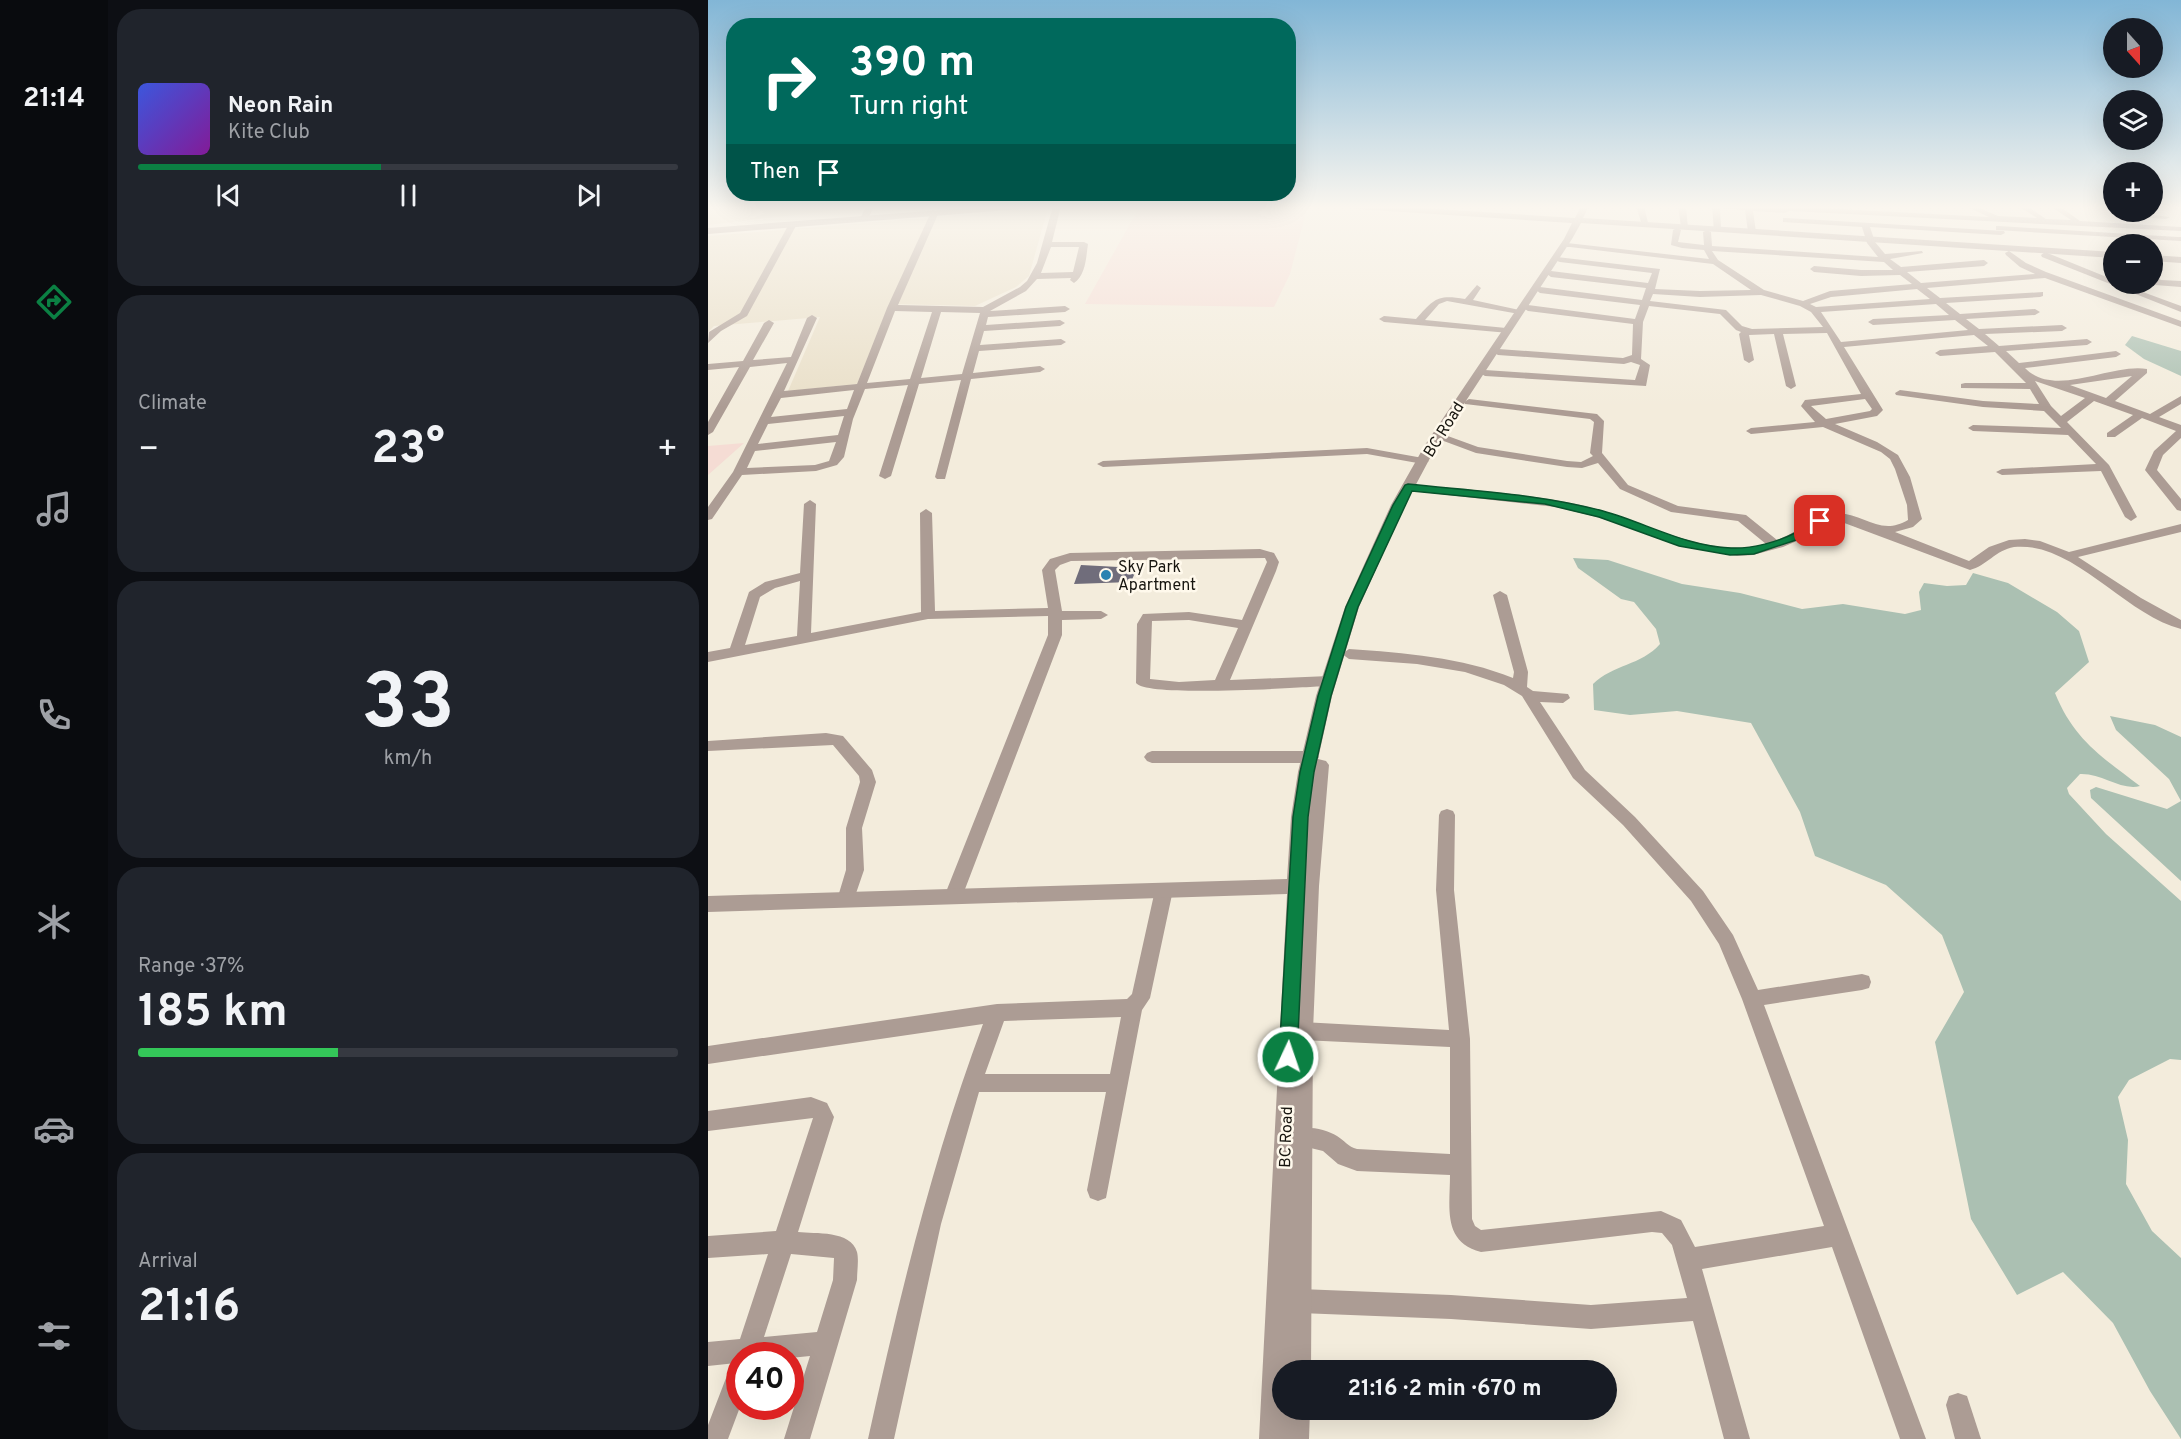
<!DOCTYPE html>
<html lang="en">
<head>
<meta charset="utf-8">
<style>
	:root { --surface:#171b24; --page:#20242c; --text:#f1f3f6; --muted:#9ea1a6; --line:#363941; --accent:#0b8043 }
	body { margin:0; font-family:Overpass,sans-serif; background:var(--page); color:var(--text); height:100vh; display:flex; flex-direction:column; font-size:22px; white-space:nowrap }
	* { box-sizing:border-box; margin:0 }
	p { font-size:20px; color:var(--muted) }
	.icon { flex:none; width:33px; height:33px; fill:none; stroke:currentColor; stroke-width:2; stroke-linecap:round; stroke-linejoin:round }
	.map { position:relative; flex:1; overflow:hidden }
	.drawer { display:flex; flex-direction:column; gap:9px; padding:9px; background:#0d0f14; width:600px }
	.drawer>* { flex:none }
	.banner { position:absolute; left:18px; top:18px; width:570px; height:183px; border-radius:24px; box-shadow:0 6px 24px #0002; background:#00695c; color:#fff; overflow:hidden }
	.needle { width:39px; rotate:159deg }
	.tools { position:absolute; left:1395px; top:18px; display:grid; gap:12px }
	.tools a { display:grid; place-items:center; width:60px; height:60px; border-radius:50%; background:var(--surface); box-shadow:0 6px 24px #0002; font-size:30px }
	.speed { position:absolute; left:18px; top:1342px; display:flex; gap:12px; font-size:30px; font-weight:700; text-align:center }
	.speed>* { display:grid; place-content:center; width:78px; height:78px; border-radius:50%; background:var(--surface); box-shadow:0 6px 24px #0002; line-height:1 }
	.speed .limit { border:9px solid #d22; background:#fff; color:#111 }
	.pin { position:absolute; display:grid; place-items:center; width:51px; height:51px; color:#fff; margin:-26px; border-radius:12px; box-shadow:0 3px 9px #0006 }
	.me { position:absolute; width:66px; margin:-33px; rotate:3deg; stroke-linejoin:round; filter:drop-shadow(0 0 4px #0008) }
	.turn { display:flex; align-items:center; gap:21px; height:126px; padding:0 24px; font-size:27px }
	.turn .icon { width:78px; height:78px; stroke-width:2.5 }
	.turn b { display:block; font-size:42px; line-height:51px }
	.then { display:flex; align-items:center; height:57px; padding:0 24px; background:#0003; gap:12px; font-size:22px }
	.big { font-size:45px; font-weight:700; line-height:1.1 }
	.drawer .widget { flex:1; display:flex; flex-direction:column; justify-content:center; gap:9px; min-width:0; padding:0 21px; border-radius:24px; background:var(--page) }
	.drawer .dial { align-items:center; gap:0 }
	.dial b { font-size:78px; line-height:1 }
	.song { display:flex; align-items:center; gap:18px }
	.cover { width:72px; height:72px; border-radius:9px; background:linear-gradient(135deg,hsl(230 70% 55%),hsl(290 70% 35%)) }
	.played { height:6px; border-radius:3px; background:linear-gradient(90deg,var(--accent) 45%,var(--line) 45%) }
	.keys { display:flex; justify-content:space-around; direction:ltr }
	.heat { display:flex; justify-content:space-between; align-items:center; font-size:33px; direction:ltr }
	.charge { height:9px; border-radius:4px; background:linear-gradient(90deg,#34c759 37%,var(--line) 0) }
	.trip { position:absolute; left:564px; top:1360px; width:345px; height:60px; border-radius:30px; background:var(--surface); box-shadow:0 6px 24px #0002; font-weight:700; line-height:60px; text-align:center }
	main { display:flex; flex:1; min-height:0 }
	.menu { display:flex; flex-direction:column; width:108px; justify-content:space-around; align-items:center; background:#090b0e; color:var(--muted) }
	.menu .icon { width:42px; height:42px }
	.menu .selected { color:var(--accent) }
	.menu b { font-size:27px; color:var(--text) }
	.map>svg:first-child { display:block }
</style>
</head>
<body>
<main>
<nav class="menu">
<b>21:14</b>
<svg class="icon selected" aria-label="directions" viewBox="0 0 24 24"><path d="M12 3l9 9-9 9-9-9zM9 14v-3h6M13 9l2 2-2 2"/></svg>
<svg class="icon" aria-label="music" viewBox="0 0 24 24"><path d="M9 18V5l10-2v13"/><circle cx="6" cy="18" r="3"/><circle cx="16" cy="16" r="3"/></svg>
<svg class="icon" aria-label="phone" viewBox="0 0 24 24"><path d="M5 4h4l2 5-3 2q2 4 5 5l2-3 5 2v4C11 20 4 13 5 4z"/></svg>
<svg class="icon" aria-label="climate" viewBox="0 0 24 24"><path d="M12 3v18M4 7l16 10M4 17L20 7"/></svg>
<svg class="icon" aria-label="car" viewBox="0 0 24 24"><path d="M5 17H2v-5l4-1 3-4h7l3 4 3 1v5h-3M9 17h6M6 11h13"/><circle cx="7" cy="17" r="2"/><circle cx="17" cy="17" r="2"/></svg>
<svg class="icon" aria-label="filters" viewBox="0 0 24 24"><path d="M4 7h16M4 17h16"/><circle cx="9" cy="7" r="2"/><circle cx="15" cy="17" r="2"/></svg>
</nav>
<section class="drawer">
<div class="widget">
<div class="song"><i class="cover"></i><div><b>Neon Rain</b><p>Kite Club</p></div></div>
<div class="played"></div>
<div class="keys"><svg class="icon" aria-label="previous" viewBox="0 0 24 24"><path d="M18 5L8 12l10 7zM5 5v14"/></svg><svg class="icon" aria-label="pause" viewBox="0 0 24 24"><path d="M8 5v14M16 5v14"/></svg><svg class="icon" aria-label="next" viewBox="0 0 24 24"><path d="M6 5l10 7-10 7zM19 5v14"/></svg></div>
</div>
<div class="widget"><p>Climate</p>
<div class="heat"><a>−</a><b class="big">23°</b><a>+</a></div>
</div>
<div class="widget dial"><b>33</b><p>km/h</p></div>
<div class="widget"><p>Range · 37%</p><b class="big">185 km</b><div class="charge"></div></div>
<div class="widget"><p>Arrival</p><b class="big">21:16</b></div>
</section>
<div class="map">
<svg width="1473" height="1439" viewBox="0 0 1473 1439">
	<rect width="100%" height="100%" fill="#f3ecdc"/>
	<!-- built -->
	<g fill="#e9dfc8">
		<path d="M0,206H150L149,208L0,225Z"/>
		<path d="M340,208L321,276L308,287L267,306L181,304L149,384L80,391L112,317L6,326L0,332V236Z"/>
	</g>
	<!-- education -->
	<g fill="#f5dcd4">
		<path d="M432,206L599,208L582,274L566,307L377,304Z"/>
		<path d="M36,443L0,475V446Z"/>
	</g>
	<!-- green -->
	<g fill="#abc0b2">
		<path d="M1424,336L1473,351V376L1436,359L1417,345Z"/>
		<path d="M865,558L900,560L974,584L1032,593L1094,609L1135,604L1197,614L1213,610L1211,592L1216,583L1239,586L1258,585L1265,573L1300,583L1349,612L1371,631L1381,662L1347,693C1366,740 1394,757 1432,786C1413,791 1394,773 1372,774L1359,788L1361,794L1398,834L1473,901V1060L1462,1059L1421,1080L1410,1097L1420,1140L1418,1184L1444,1231L1473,1258V1439L1442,1391L1405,1323L1355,1272L1309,1295L1263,1219L1227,1042L1256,992L1234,935L1178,885L1107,856L1092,812L1043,723L969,711L922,715L886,710L885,684C904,665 934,665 952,644L948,629L926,602L913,599L870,568Z"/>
		<path d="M1402,716L1447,725L1473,737V881L1383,798L1382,790L1388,787L1459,809L1473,801L1461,779L1408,730Z"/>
	</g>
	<!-- building -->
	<path fill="#706d7b" d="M373,565L429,568L423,582L366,584Z"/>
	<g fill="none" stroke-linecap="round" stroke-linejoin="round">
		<!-- minor -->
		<g fill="#ac9c94" fill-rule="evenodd">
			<path d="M158,206H166L161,217L157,219L153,217Z"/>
			<path d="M345,206H353L344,242H376L380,244C378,257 378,275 366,283L362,280L363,278L329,279L318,291L282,311L357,306L362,309L357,312L280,317L278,325L352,320L357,323L352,326L276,331L272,345L353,339L358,342L353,345L271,351L265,373L332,366L337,369L332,372L263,379L237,479H229L227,477L253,380L211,384L183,476L177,479L171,476L200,385L157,389L145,419L136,457L129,465L108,471L34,475L4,519L0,520V507L25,472L79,363L42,367L5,432L0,435V422L31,367L0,370V364L35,361L56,323L61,320L66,323L45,360L83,357L99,318L104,315L109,318L76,391L149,384L179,308L224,210L231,212L190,305L275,307L312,287L319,281L329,263ZM343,247H371L365,272L333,273ZM187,311L224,312L202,379L159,383ZM233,312L272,313L254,374L213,378ZM146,390L139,409L63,417L73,398ZM136,416L130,435L50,444L60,424ZM128,442L121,461L107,465L39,468L47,451Z"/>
			<path d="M928,206H936L941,227L934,225Z"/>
			<path d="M970,206H978L980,229L973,227Z"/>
			<path d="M1004,206L1072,208L1077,206L1281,217L1257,206H1267L1290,216L1329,218L1310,206H1319L1338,219L1363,220L1342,206H1351L1372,221L1473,227V231L1081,211L1077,213L1045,211L1048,232L1044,234L1040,232L1037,210L1012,208L1013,229L1006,231Z"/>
			<path d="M1468,206H1473V208H1469Z"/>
			<path d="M1431,213L1462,217L1458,219L1428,217L1427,215Z"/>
			<path d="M1078,218L1296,231L1297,233L1293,235L1162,227L1167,242L1177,254L1214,251L1215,253L1182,259L1193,267L1276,260L1280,263L1276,266L1199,272L1213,283L1327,274L1312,267L1298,255L1297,253L1301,251L1318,263L1338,272L1473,321V327L1337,278L1219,288L1232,298L1335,292V296L1332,297L1238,303L1252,314L1327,309L1332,312L1327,315L1258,319L1271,329L1354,325L1359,328L1354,331L1277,334L1291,346L1379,339L1384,342L1379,345L1298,351L1311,363L1408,351L1413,354L1408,357L1317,368C1347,399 1402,363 1439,369V373L1407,401L1442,414L1473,396V404L1451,417L1473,425V438L1455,455L1449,470L1473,499V511L1469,510L1437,470L1446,451L1468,431L1434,418L1407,437H1399V433L1425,415L1386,401L1359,422L1401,465L1429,517L1423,521L1417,517L1393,471L1294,475L1288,472L1294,469L1388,464L1360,435L1265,431L1260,428L1265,425L1353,428L1336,411L1275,407L1188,395L1187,393L1192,390L1275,401L1331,404L1322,389L1253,388V384L1257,383H1318L1287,352L1232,356L1227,353L1232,350L1280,346L1266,335L1136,347L1175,410L1169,416L1127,424L1169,442L1190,455L1202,477L1214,519L1205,527L1187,532L1261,561L1281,547L1301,540L1317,539L1332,541L1361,552L1473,524V532L1370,557L1433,598L1473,620V629C1417,615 1365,541 1306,547C1288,550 1278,566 1262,570L1131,521L1123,522L1098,537L1075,547L1045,555L1029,556L989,549L889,517L848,507L704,491V487L708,485C761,490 815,493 868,504C926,516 999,561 1058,544L1030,521L963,512L912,489L890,463L874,468L859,467L768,453L733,440V436L737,435L770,447L859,461L873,462L885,456L882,453L886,422L882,419L757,404L756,402L761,399L889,414L896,421L894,453L920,485L970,506L1038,515L1069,540C1086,534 1107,517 1124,514C1153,509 1170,538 1200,520L1199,505L1187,469L1182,459L1173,452L1115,427L1043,434L1038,431L1043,428L1107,422L1093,406L1097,400L1153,394L1119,333L1075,334L1088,386L1083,389L1078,386L1066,334L1041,335L1046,360L1041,363L1036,360L1031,334L1033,332L1028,330L1012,314L941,306L935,322L933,359L942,365L938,386L777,376L772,373L777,370L927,380L932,365L923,362L916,364L790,355L785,352L790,349L915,358L924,355L925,324L820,311L815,308L820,305L927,319L932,305L832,293L828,290L832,287L934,300L938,288L843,277L839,274L843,271L940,283L944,273L852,262L849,261V257L952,269L947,289L992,291L1043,290L1005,264L862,247H859V243L1001,259L996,250L974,248L963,245L965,230L969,228L973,230L970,242L996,245L995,232L999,230L1003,232L1004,246L1170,257L1159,243L1154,227L1075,222V218ZM1004,251L1176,262L1185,270H1153L1106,266L1102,269L1106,272L1153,276L1192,275L1204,284L1122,291L1095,301L1056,290L1010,260ZM1209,289L1222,299L1108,307L1102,304L1123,297ZM945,294L992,297L1053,295L1092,306L1103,312L1115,327L1044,329L1034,326L1018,310L942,301ZM1228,304L1241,315L1165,319L1160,322L1165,325L1247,320L1260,330L1133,342L1113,312ZM1424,376L1398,398L1362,385ZM1327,381L1377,398L1353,416L1343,406ZM1157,399L1164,409L1162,411L1118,419L1103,406Z"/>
			<path d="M85,222L89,224L39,316L13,331L0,343L1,332L32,313L81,224Z"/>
			<path d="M1291,226L1470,237H1473V241L1288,230V226Z"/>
			<path d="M1337,252L1406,280V284H1413L1473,306V312L1334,257L1333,255Z"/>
			<path d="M1444,274L1453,280L1473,281V287L1447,285Z"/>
			<path d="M769,285L773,288L765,300L816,311L811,314L739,301L731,304L717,320L798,328L803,331L801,333L676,322L671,319L676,316L708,319C726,299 729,294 757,299Z"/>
			<path d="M659,448L715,458L721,461L715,464L659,454L395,467L389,464L395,461Z"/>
			<path d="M102,500L108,504L103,633L213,612L212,513L218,509L224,513L227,611L340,608L334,570L342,559L362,553L552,549L566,553L571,562L568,571L522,680L621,676L628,681L621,686C594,687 439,698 428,683L429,624L435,614L481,612L534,620L559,562L557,558L363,561L352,565L347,570L354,611H393L400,615L393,619L354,620V635L254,897L251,902L245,904L239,902L236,897L340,635V616L220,619L0,662V652L22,648L41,592L57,582L92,573L96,504ZM92,581L89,636L37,645L52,597L67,588ZM481,620L530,628L507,680L471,682L442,679L444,621Z"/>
			<path d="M792,591L799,595L820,672L819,687L825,691L860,694L862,698L855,703L832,702L877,770L927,817L995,891L1025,935L1050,990L1154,974L1161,976L1163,982L1161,988L1154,990L1056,1005L1218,1439H1192L1124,1247L994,1269L1042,1439H1016L985,1321L883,1329L743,1319L592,1313L584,1309L580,1301L584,1293L592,1289L743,1295L883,1305L979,1298L964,1245L954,1233L944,1232L773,1252C734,1242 742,1207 742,1175L649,1171L630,1164L615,1151L586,1144L583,1137L586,1130C597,1125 618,1129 629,1136C636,1140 640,1147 649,1149L742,1154V1047L594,1040L587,1037L584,1031L587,1025L594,1022L741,1030L728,890L731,815L733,811L739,809L745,811L747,815L746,890L762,1039L764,1219L767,1226L773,1230L953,1211L973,1220L987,1247L1116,1226L1034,999L1011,944L983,901L915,825L865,778L814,696L796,685L757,672L709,664L641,659L634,654L641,649C697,653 753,657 805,678L806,672L785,595Z"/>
			<path d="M118,733L135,736L164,770L168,782L154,828L156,870L144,905L138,907L132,905L129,900L138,870V828L152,782L151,776L125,745L0,751V741Z"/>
			<path d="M444,751H603L608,753L611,757L608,761L603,763H444L439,761L436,757L439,753Z"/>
			<path d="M456,883L462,885L465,890L442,998L434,1010L398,1198L390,1201L382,1198L379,1190L398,1092H271L233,1224L186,1439H160C191,1298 225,1158 275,1024L0,1064V1046L289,1004L419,999L424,994L447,890L450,885ZM413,1017L402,1074H277L296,1021Z"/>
			<path d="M103,1097L119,1103L126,1117L90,1232C107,1234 143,1230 149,1252C151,1260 149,1271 149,1280L102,1439H76L102,1356L82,1358V1356H32V1407L20,1439H0V1425L23,1365L28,1363L0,1366V1342L32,1339L60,1254L0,1258V1236L68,1231L105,1118L0,1131V1111ZM83,1254L126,1258L125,1280L109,1332L56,1337Z"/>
			<path d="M1250,1393L1259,1396L1273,1439H1247L1238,1405L1241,1396Z"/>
		</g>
		<!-- tertiary -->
		<g fill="#ac9c94" fill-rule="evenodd">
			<path d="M285,206H318L314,209L0,234V228Z"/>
			<path d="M644,206H684L867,218L873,206H881L875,218L1406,252V258L873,223L864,239L729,445L697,505L651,607L624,696L610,759L618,761L621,765L611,886L605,1031L603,1371H574V1410H602L601,1439H551L579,894L0,912V896L579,879L583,817L590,772L608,696L637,607L683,505L717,445L856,239L864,223L648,209Z"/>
			<path d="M1444,255L1473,257V263L1444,261Z"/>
		</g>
	</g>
	<!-- sky -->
	<linearGradient id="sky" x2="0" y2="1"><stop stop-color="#82b6d6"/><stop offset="0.51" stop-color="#faf6ef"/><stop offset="1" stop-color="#faf6ef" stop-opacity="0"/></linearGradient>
	<rect width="1473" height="407" fill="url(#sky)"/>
	<!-- route -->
	<path fill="#0b8043" stroke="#07532c" stroke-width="1.5" d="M700,484C766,491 832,494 895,511C938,523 977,546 1023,548C1044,549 1070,542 1089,532C1098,527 1105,516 1116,518L1118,521L1097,537L1046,554L1022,555L971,546L891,517L837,504L704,491L650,607L623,696L606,772L600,817L589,1057L586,1062L580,1065L574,1062L571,1057L585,817L592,772L610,696L638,607L685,505L697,485Z"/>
	<!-- markers -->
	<circle fill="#2a83b1" stroke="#fff9ec" stroke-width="2" cx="398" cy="575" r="6"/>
	<g text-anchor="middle" stroke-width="5" stroke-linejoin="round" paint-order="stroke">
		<!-- street labels -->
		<g font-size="16" fill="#17150f" stroke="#fff9ec">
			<text transform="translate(735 429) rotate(-58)" y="6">BC Road</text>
			<text transform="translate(577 1137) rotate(-88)" y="6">BC Road</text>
		</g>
		<!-- poi labels -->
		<g font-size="16" fill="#17150f" stroke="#fff9ec" text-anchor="start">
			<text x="410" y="572">Sky Park<tspan x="410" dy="18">Apartment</tspan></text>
		</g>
	</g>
</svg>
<div class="tools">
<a><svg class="needle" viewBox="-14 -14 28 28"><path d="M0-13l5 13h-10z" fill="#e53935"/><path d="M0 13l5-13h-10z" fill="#9ea1a6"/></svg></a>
<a><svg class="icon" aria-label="layers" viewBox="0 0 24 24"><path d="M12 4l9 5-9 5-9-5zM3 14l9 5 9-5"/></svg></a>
<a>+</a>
<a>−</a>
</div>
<div class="speed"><div class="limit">40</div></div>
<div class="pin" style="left:1112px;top:521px;background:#d93025"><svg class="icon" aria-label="arrive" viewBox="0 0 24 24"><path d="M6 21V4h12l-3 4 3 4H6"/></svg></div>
<svg class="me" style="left:580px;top:1057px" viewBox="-20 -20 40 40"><circle r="17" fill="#0b8043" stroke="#fff" stroke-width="3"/><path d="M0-11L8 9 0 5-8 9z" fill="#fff"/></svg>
<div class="trip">21:16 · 2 min · 670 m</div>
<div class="banner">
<div class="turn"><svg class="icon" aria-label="right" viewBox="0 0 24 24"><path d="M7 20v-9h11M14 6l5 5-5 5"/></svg><div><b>390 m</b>Turn right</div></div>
<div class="then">Then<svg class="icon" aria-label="arrive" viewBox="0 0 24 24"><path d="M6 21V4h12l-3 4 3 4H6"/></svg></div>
</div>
</div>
</main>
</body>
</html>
